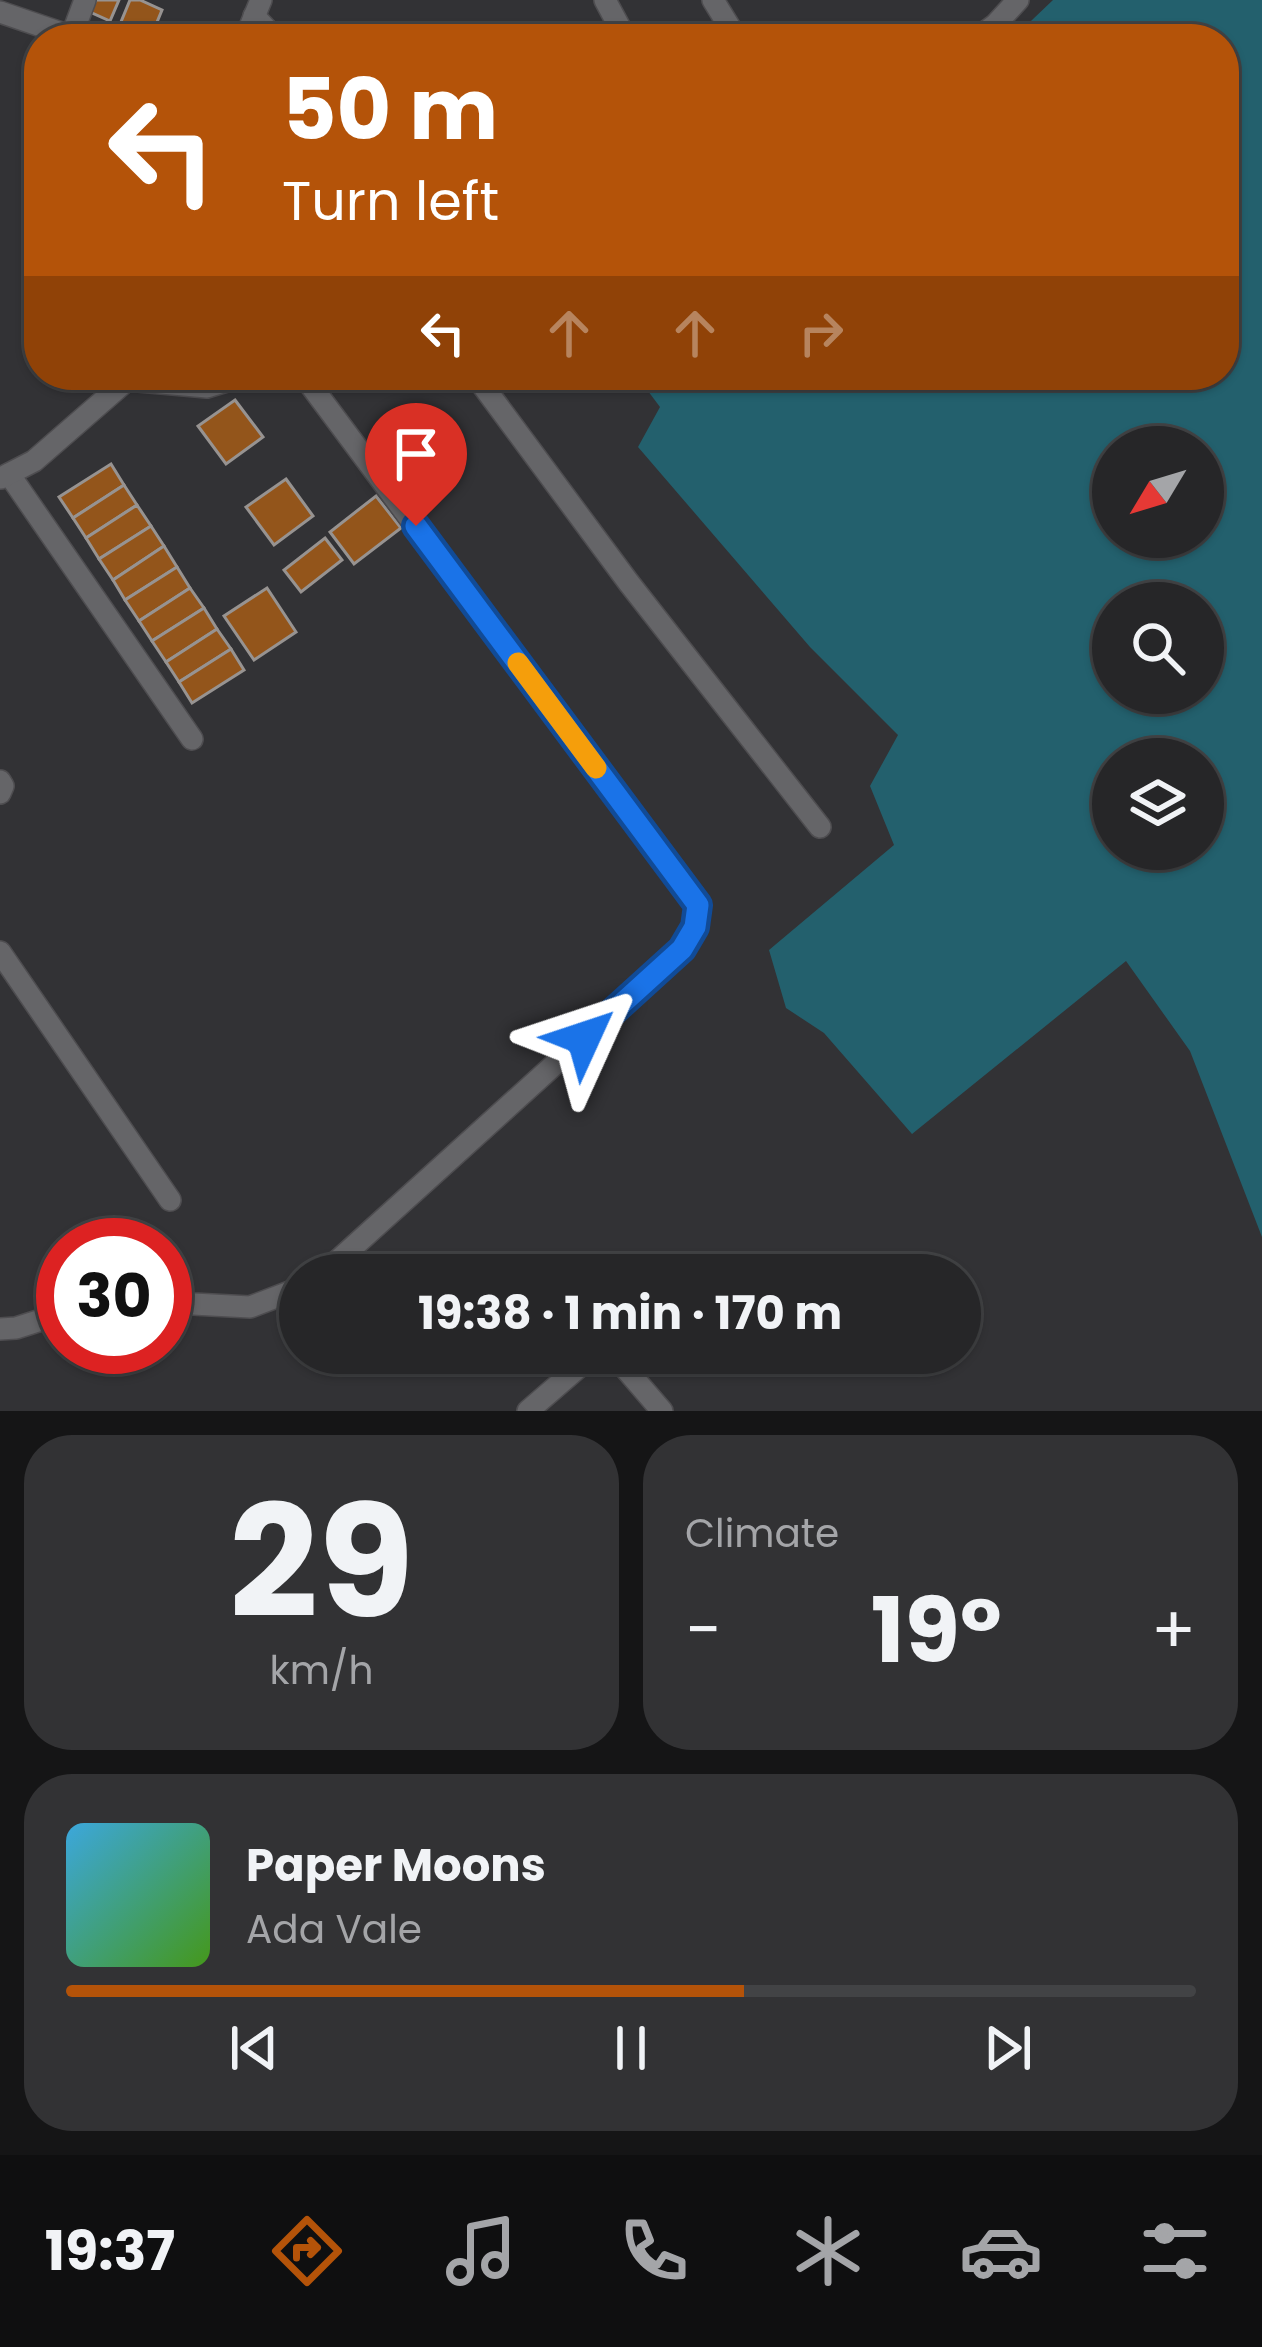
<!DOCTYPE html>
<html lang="en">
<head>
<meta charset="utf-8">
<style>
	:root { --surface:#262628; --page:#323234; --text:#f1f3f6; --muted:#a4a5a8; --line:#424345; --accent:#b45309 }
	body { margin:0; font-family:Poppins,sans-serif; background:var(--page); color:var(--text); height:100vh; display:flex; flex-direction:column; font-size:45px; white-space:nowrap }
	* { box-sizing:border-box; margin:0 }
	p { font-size:39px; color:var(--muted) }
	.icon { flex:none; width:66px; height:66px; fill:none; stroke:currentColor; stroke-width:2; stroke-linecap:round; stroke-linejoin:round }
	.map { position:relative; height:1411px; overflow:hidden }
	.side { display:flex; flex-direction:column; gap:24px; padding:24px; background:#151516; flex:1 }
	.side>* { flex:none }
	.top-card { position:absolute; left:24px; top:24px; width:1215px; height:366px; border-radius:48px; box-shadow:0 3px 9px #0004,0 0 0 3px var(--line); background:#b45309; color:#fff; overflow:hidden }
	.needle { width:78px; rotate:232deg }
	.fabs { position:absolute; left:1092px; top:426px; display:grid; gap:24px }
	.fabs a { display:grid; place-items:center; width:132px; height:132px; border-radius:50%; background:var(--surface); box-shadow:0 3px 9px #0004,0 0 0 3px var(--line); font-size:60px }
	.speed { position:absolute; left:36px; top:1218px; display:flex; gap:24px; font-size:60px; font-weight:700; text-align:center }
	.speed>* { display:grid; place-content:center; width:156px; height:156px; border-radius:50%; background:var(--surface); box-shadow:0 3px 9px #0004,0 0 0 3px var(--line); line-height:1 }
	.speed .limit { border:18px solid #d22; background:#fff; color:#111 }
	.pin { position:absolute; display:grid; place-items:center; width:102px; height:102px; color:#fff; margin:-123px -51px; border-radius:50% 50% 50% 0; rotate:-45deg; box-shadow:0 0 12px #0007 }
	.pin .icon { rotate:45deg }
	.me { position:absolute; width:132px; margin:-66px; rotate:48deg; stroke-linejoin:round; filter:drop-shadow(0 0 9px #0008) }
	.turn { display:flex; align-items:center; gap:42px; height:252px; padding:0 60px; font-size:54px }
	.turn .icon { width:156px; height:156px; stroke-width:2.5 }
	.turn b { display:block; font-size:84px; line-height:102px }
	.lanes { display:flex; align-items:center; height:114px; padding:0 60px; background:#0003; justify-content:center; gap:60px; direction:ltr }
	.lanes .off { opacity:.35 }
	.big { font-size:90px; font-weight:700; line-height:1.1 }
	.side .card { flex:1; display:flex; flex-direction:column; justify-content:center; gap:18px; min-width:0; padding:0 42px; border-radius:48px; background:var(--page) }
	.side .dial { align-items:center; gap:0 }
	.dial b { font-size:156px; line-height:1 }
	.song { display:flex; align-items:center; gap:36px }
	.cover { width:144px; height:144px; border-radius:18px; background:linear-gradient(135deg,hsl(200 70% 55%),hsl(100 70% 35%)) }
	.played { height:12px; border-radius:6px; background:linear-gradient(90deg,var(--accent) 60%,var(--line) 60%) }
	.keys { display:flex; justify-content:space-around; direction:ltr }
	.heat { display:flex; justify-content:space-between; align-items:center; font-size:66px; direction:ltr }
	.side .tiles { flex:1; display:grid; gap:24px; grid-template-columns:1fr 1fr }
	.card:last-child { grid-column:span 2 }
	.trip { position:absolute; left:279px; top:1254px; width:702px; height:120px; border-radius:60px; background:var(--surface); box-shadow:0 3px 9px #0004,0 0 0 3px var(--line); font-weight:700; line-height:120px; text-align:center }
	.tabs { display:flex; height:192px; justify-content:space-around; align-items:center; background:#0f0f10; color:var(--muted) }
	.tabs .icon { width:84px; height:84px }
	.tabs .active { color:var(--accent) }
	.tabs b { font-size:54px; color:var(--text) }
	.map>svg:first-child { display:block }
</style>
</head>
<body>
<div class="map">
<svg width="1262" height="1411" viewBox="0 0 1262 1411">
	<rect width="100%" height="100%" fill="#323235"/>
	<!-- water -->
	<path fill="#23606d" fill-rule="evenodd" d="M1053,0H1262V1237L1190,1051L1126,961L912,1134L824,1033L786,1008L769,950L894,845L870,786L898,735L810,647L638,447L660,407L636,375H1224V39H1012ZM1113,447H1203V537H1113ZM1113,603H1203V693H1113ZM1113,759H1203V849H1113Z"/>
	<!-- building -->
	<g fill="#93551b" stroke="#979391" stroke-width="3">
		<path d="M96,0H119L110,21L90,12Z"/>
		<path d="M130,0H140L162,10L150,39H128L116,34Z"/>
		<path d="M235,400L263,437L226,464L198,426Z"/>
		<path d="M111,464L124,485L73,518L59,497Z"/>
		<path d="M286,479L313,516L274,545L246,507Z"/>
		<path d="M124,485L137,505L86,538L73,518Z"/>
		<path d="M376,496L401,528L354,564L330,532Z"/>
		<path d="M137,505L151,526L99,559L86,538Z"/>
		<path d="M151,526L164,546L113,580L99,559Z"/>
		<path d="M325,538L342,560L301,592L284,570Z"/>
		<path d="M164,546L177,567L125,600L113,580Z"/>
		<path d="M177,567L190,588L139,621L125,600Z"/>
		<path d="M190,588L204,608L152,641L139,621Z"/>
		<path d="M267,588L296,632L254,660L224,616Z"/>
		<path d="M204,608L217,629L166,662L152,641Z"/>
		<path d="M217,629L231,649L179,682L166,662Z"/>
		<path d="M231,649L244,670L192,703L179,682Z"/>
	</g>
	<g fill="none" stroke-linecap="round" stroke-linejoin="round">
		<defs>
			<g id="street">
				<path d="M605,0L626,39"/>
				<path d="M713,0L737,39"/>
				<path d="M0,12L79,39"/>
				<path d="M254,16L276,39"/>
				<path d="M72,35L85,0"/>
				<path d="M245,39L261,0"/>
				<path d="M976,39L995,25L1018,0"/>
				<path d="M303,375L698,905L695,927L682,949L322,1275"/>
				<path d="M475,375L629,583L820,827"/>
				<path d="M127,380L207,387L247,375"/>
				<path d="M9,474L192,739"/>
				<path d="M1,478L34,461L127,380L129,375"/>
				<path d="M0,781L3,786L0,793"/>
				<path d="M0,952L170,1200"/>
				<path d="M165,1299L193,1304L250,1307L300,1288"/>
				<path d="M0,1329L16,1328L63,1313"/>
				<path d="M612,1353L662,1411"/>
				<path d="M528,1411L595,1353"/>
			</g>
		</defs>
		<!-- street casing -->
		<use href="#street" stroke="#4e4d50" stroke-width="24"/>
		<!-- street -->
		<use href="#street" stroke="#656568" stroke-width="21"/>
	</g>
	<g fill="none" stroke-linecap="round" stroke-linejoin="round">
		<defs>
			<path id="route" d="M416,526L698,905L695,927L682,949L584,1038"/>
		</defs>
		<!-- route casing -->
		<use href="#route" stroke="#114b97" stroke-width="30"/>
		<!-- route -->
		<use href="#route" stroke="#1a73e8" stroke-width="21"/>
		<!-- slow -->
		<path stroke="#f59e0b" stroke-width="21" d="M518,663L596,768"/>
	</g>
</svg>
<div class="fabs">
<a><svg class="needle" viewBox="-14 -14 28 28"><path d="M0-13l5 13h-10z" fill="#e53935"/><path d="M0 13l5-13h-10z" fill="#a4a5a8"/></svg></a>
<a><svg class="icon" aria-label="search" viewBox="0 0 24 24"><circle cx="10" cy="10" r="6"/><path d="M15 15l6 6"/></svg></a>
<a><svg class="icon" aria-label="layers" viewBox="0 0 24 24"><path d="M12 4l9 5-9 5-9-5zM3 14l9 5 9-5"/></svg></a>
</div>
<div class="speed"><div class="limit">30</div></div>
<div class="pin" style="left:416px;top:526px;background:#d93025"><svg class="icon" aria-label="arrive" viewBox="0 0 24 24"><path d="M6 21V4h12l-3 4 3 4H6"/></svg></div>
<svg class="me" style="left:584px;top:1038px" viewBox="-20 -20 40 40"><path d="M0-17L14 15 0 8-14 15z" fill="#1a73e8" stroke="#fff" stroke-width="4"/></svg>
<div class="trip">19:38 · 1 min · 170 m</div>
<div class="top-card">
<div class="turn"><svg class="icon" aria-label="left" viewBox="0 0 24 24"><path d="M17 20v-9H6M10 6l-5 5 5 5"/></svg><div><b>50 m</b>Turn left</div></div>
<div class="lanes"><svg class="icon" aria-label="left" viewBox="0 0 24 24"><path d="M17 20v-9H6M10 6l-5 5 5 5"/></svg><svg class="icon off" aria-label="ahead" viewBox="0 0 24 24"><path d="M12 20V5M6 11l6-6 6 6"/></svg><svg class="icon off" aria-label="ahead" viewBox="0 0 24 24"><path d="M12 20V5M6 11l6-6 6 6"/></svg><svg class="icon off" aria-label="right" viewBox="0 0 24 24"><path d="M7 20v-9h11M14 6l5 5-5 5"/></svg></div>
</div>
</div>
<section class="side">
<div class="tiles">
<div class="card dial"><b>29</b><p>km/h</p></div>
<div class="card"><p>Climate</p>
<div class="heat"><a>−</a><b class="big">19°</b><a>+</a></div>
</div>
<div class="card">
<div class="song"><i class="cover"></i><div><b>Paper Moons</b><p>Ada Vale</p></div></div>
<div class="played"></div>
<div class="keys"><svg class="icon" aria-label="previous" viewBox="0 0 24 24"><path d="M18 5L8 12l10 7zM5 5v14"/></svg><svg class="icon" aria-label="pause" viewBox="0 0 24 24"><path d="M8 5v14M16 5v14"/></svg><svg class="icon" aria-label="next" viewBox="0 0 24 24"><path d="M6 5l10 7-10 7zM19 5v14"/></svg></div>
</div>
</div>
</section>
<nav class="tabs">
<b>19:37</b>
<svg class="icon active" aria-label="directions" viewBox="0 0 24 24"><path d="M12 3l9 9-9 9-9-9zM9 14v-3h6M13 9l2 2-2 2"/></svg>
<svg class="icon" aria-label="music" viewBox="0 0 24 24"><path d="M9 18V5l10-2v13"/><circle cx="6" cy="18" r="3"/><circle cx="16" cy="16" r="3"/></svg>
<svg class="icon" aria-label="phone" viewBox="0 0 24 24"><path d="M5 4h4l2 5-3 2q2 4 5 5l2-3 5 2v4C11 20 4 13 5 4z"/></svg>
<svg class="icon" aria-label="climate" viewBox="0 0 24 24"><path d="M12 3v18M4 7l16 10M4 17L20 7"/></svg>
<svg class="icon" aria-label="car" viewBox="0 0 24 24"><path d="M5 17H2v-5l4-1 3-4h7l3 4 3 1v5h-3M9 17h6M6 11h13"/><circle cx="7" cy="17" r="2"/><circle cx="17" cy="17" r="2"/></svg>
<svg class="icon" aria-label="filters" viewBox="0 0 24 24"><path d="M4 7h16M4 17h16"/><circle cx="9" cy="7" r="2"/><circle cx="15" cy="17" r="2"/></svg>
</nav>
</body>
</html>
